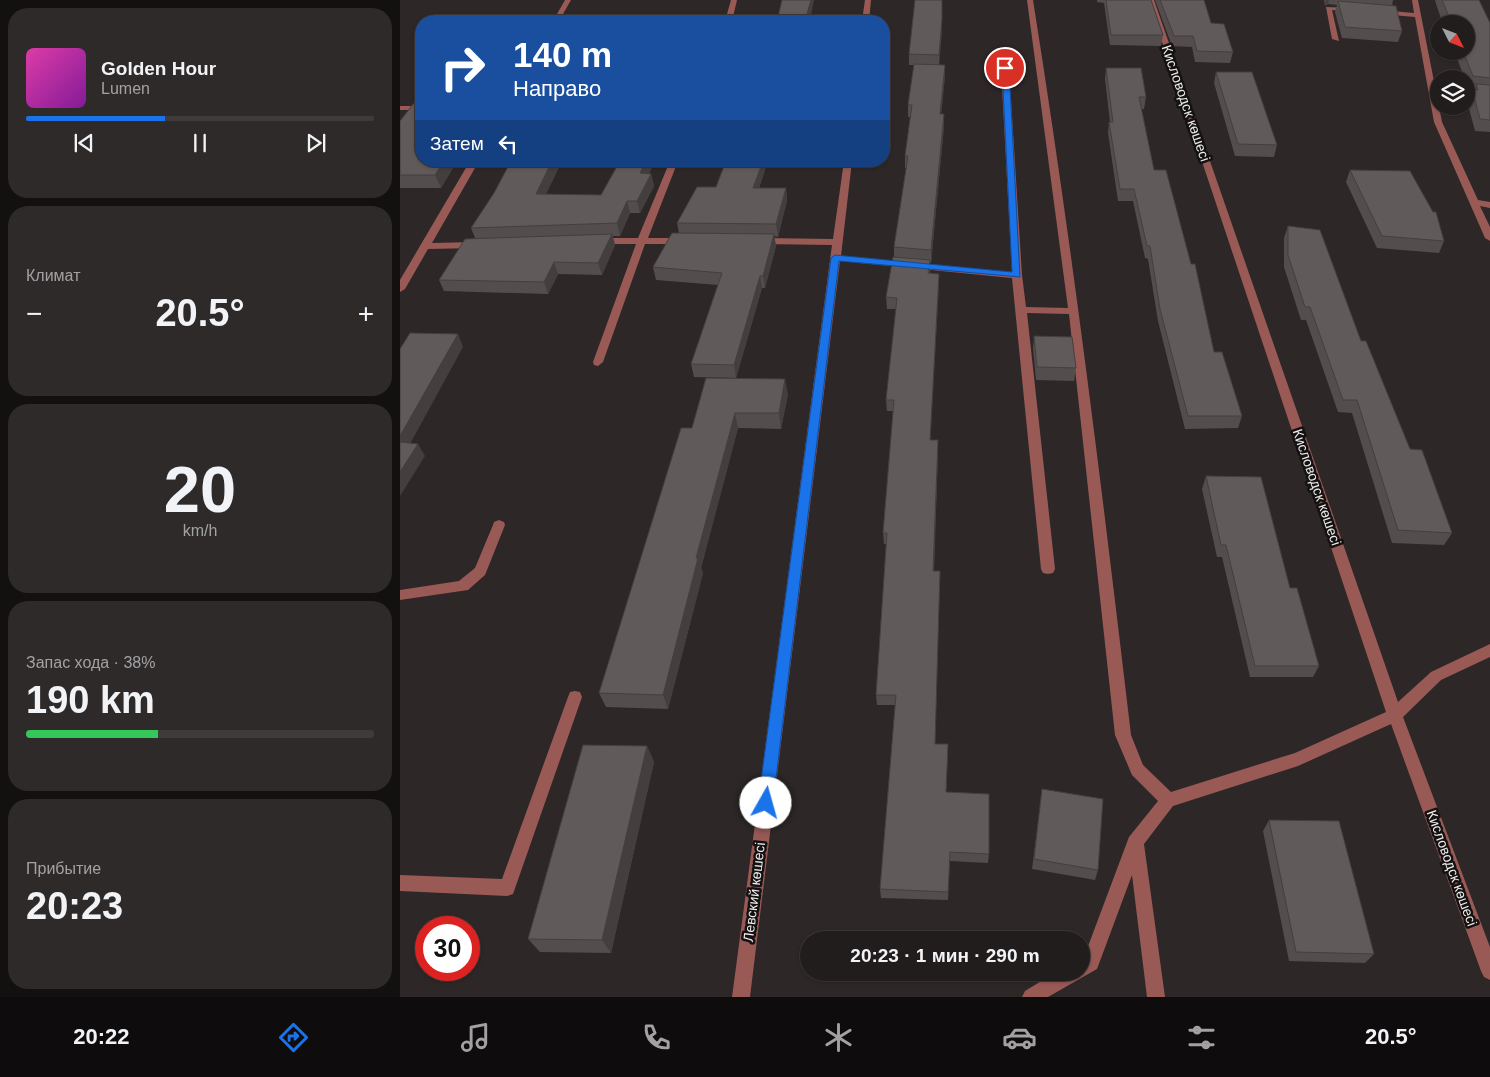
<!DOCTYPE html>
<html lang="ru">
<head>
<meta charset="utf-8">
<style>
	:root { --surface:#221d1d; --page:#2e2a2a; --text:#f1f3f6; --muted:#a2a2a4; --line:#3f3b3b; --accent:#1a73e8 }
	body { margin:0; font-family:Arial,sans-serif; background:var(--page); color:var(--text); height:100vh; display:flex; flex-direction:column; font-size:19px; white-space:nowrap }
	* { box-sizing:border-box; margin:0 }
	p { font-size:16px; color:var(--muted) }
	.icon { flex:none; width:28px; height:28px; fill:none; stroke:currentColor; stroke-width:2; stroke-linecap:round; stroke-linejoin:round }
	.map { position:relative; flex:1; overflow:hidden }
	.drawer { display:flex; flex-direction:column; gap:8px; padding:8px; background:#131010; width:400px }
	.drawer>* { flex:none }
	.hud { position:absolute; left:15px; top:15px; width:475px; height:152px; border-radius:20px; box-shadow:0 1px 4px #0004,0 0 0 1px var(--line); background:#1a4fa0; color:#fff; overflow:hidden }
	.needle { width:32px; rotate:132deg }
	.buttons { position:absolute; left:1030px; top:15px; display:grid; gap:10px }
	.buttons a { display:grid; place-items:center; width:45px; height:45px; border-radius:50%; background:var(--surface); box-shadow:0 1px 4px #0004,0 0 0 1px var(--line); font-size:25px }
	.speed { position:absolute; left:15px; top:916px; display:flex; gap:10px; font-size:25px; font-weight:700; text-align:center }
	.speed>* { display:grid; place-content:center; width:65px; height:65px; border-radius:50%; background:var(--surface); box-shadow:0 1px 4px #0004,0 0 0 1px var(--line); line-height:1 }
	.speed .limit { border:8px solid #d22; background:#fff; color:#111 }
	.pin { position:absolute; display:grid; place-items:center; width:42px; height:42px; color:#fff; margin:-21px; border:2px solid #fff; border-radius:50%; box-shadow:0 1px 5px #0007 }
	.me { position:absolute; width:55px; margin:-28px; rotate:7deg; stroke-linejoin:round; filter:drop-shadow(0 0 4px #0008) }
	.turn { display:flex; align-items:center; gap:18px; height:105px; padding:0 15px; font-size:22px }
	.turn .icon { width:65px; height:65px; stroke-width:2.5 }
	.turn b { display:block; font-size:35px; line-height:42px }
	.then { display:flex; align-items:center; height:48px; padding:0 15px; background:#0003; gap:10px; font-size:19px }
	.big { font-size:38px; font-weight:700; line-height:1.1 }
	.drawer .card { flex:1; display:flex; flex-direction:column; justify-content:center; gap:8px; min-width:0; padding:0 18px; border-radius:20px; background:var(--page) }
	.drawer .dial { align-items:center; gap:0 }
	.dial b { font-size:65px; line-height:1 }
	.song { display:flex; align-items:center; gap:15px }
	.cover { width:60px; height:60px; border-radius:8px; background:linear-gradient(135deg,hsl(320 70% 55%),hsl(290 70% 35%)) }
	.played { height:5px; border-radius:2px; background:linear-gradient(90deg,var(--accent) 40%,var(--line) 40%) }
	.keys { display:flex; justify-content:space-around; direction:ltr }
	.heat { display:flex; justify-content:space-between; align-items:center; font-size:28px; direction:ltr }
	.charge { height:8px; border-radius:4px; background:linear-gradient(90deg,#34c759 38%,var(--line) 0) }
	.trip { position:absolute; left:400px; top:931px; width:290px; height:50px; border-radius:25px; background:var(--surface); box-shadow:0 1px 4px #0004,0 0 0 1px var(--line); font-weight:700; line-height:50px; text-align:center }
	.tab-bar { display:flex; height:80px; justify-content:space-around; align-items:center; background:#0e0c0c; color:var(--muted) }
	.tab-bar .icon { width:35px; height:35px }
	.tab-bar .on { color:var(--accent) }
	.tab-bar b { font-size:22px; color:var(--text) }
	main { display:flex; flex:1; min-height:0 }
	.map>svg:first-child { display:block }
</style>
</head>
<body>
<main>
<section class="drawer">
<div class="card">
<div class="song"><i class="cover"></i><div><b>Golden Hour</b><p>Lumen</p></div></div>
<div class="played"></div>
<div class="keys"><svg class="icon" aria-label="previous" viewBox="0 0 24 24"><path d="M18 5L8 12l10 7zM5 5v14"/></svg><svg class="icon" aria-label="pause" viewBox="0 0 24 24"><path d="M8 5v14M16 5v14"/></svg><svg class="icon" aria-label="next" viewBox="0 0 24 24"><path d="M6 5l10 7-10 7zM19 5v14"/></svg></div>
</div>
<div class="card"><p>Климат</p>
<div class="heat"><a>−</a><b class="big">20.5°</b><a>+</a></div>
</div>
<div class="card dial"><b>20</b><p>km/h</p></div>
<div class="card"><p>Запас хода · 38%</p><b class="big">190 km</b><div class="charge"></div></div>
<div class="card"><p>Прибытие</p><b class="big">20:23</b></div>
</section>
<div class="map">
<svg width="1090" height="997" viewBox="0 0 1090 997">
	<rect width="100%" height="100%" fill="#2d2727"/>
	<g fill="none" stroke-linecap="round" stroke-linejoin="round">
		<!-- minor -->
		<g fill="#995a56" fill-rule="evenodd">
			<path d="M165,0H171L159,21H153Z"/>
			<path d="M331,0H337L332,21H325Z"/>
			<path d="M465,0H471L469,21H462Z"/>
			<path d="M627,0H633C672,244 702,489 731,735L743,765L771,792L895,753L986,712L748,0H754L998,702L1031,672L1090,644V657L1041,680L1003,717L1090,947V980L1084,977L1081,971L991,724L898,766L773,806L744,844L765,997H747L732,875L697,969L648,997H622L625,991L656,972H681V959L684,957L729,837L758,801L732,775L715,735L669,314L627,313L655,569L653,573L648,574L643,573L641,569L612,278L440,261L350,997H332L432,245L360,244L355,241L360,238L433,239L444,161H452L441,256L612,272L601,68L605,66L609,68L622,275L626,307L668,308Z"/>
			<path d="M1012,0H1018L1042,122L1078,200L1090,202V208L1080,206L1090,227V241L1085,238L1034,122L1015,17L980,14L976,12L980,10L1014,13Z"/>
			<path d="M926,7L953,8L957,10L953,12L932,10L939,41L932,39Z"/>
			<path d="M1066,89L1090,92V96L1066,93Z"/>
			<rect x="0" y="106" width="21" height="4"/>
			<path d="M70,161H79L32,243L77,242L82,245L77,248L28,249L5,289L0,292V280Z"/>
			<path d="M270,161H278L248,238H285L290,241L285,244H245L203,362L198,366L194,365L193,362L236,244H197L192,241L197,238H238Z"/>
			<path d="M99,520L104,522L105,525L85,575L68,590L0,600V590L59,581L75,568L93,525L94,522Z"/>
			<path d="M175,691L180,692L182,697L113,894L107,896L0,891V875L102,879L168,697L170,692Z"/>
		</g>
	</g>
	<!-- wall -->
	<g fill="#534d4d">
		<path d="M542,0V29L539,65L545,76L541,114L544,126L531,263L530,262V273L539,274L530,440L538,452L534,571L535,744L548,754L546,792L589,854L588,863L550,861L548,900L481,898L480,889L495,705H477L476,695L486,544H484L483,533L493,411H487L486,400L496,309H487L486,297L494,257V247L506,168H505V156L510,117H508V105L514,65H509V54Z"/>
		<path d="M697,0H751L763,35L761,46L710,45L704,3L697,2Z"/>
		<path d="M755,0H804L811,23L833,52L830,63L795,62L792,47L772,46Z"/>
		<path d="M924,0H993L992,6L1002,31L998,42L942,38L935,12L937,5L928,4L925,6Z"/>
		<path d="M1035,0H1079L1090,23V132L1075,131L1067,101L1072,89H1074V88L1068,87L1066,82V79H1065L1054,51H1066V24H1043L1037,7Z"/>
		<path d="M706,68L746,97L744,109H741L754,170L814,352L842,416L838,428L785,429L758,321L748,259L745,258L733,201H718L708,133L709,122H710L705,79Z"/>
		<path d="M816,72L877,145L874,157L835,156L814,83Z"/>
		<path d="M0,121L21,161H57L41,188H0Z"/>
		<path d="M162,161L146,194L201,195L253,165L249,173L251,174L254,186L240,213H230L220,236H213L215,245L202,275L158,274L148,294L44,291L39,280L75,238L71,228Z"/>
		<path d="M368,161L359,188H386L387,200L378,237L374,236L376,246L365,288H362L336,378L294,377L291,364L318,285L256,280L253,267L279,233L277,223Z"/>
		<path d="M950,170L1044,241L1039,253L977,248L946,182Z"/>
		<path d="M888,226L961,341L1010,449L1052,533L1044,545L992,543L952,413L938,412L906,320H901L884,267V238Z"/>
		<path d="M634,336L676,368L674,381L636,380L633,348Z"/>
		<path d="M306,378L388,394L381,429L338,428L301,568L303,573L268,709L206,707L199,693L292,428Z"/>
		<path d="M806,476L890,588L919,666L913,677H850L822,557H817L802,489Z"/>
		<path d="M247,746L254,762L211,953L140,952L128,939Z"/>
		<path d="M642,789L698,870L695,880L632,869Z"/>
		<path d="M869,820L974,954L965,963L889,961L863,831Z"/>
	</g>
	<!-- shaded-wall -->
	<g fill="#443f3f">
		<path d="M411,0H414L410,21H405Z"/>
		<path d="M542,0V29L539,66V55Z"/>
		<path d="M926,0H929L928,4L925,6Z"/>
		<path d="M545,65V76L540,126V114Z"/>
		<path d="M544,114V126L531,263V250Z"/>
		<path d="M44,161H57L41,188L35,175Z"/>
		<path d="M152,161H162L140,206L136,194Z"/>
		<path d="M246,161H252L253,165L243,185L240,173Z"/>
		<path d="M363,161H368L355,200L353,188Z"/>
		<path d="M251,174L254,186L240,213L237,201Z"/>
		<path d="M386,188L387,200L378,237L376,224Z"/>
		<path d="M227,201L230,213L220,236L217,223Z"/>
		<path d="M212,234L215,245L202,275L198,263Z"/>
		<path d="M374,234L376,246L365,288L363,276Z"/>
		<path d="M154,262L158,274L148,294L144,282Z"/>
		<path d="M539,274V285L530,451V440Z"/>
		<path d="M360,276L362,288L336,378L334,365Z"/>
		<path d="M58,334L63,347L4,455L0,448V436Z"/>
		<path d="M385,379L388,394L381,429L379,413Z"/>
		<path d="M335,413L338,428L301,568L303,573L268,709L263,695L296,558Z"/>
		<path d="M538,440V452L533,582V571Z"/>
		<path d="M18,444L25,456L0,496V472Z"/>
		<path d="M247,746L254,762L211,953L202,940Z"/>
	</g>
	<!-- building -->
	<g fill="#615a5a" stroke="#443f3f">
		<path d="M382,0H411L405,21H377Z"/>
		<path d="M515,0H542V19L539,55L509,54Z"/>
		<path d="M706,0H751L763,35H711Z"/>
		<path d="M760,0H804L811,23L824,24L833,52L797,51L793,36H774Z"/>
		<path d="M1042,0H1079L1090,23V78L1073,76L1063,51H1066V24H1052Z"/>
		<path d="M938,1L996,6L1002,31L945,27Z"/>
		<path d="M514,64L545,65L540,114H544L531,250L494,247L508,156H505L512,105H508Z"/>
		<path d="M706,68H741L746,97H739L754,170H766L791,264H795L814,352H822L842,416H788L760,309L750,246H747L734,189H720L709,122H713Z"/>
		<path d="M816,72H852L877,145L838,144Z"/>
		<path d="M1076,84L1090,85V120L1080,119L1072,89L1078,90Z"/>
		<path d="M21,94V140L17,145H21V161H44L35,175H0V121Z"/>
		<path d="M111,161H152L136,194L201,195L220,161H246L240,173L251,174L237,201H227L217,223L71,228L94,193Z"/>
		<path d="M326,161H363L353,188H386L376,224L277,223L297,187H316Z"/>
		<path d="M950,170L1010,171L1033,212H1036L1044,241L982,236Z"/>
		<path d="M888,226L920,230L961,341H966L1010,449L1022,450L1052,533L998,530L957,400H943L910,307H905L888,255Z"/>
		<path d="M272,233L374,234L363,276H360L334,365L291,364L322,273L253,267Z"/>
		<path d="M212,234L198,263L154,262L144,282L39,280L65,239Z"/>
		<path d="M493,257L530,260L528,273L539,274L530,440H538L533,571H540L535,744H548L546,792L589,794V854L550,852L548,892L480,889L496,695H476L487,533H483L494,400H486L497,298L486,297Z"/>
		<path d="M10,333L58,334L0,436V349Z"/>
		<path d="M634,336L672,337L676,368L637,367Z"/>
		<path d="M306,378L385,379L379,413H335L296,558H298L263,695L199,693L281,428H292Z"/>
		<path d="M0,442L18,444L0,472Z"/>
		<path d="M806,476L861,477L890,588H897L919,666H855L826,545H821Z"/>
		<path d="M183,745L247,746L202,940L128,939Z"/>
		<path d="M642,789L703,799L698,870L634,859Z"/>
		<path d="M869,820L939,821L974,954L896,952Z"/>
	</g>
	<!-- route -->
	<path fill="#1a73e8" stroke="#114b97" d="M605,66L609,68L620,277L439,261L373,803L371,807L366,809L361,807L358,803L431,258L435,255L612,272L602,68Z"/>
	<g text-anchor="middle" stroke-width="5" stroke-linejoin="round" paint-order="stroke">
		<!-- street labels -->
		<g font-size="14" fill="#efeceb" stroke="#131111">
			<text transform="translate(786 103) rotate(71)" y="5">Кисловодск көшесі</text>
			<text transform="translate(917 487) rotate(71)" y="5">Кисловодск көшесі</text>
			<text transform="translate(1052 868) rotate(70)" y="5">Кисловодск көшесі</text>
			<text transform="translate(354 892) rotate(-83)" y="5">Левский көшесі</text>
		</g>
	</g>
</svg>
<div class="buttons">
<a><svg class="needle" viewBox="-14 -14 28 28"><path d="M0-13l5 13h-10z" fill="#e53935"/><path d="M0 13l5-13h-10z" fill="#a2a2a4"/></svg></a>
<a><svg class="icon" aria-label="layers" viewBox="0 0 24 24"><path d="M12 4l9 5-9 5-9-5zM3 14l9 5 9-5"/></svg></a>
</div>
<div class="speed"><div class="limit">30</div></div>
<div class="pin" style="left:605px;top:68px;background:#d93025"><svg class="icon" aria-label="arrive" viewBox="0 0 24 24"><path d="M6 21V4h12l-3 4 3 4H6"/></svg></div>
<svg class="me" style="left:366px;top:803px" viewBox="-20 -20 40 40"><circle r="19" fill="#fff"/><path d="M0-13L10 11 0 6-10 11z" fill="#1a73e8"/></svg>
<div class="trip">20:23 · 1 мин · 290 m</div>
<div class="hud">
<div class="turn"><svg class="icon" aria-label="right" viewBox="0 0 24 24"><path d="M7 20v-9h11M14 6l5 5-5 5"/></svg><div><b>140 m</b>Направо</div></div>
<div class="then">Затем<svg class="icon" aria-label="left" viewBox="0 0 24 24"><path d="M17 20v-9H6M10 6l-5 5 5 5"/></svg></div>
</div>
</div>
</main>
<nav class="tab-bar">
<b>20:22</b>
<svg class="icon on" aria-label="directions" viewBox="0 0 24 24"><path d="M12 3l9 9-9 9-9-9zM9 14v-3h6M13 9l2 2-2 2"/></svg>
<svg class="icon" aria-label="music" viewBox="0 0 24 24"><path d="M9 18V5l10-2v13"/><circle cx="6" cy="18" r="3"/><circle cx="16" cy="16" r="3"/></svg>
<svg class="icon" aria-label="phone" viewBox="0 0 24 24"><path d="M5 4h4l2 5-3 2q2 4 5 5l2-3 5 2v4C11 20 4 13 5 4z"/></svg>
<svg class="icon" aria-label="climate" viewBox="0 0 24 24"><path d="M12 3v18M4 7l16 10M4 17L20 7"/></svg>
<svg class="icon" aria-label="car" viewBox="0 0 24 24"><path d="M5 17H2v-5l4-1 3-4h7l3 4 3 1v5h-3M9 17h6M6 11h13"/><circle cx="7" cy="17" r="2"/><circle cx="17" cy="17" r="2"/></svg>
<svg class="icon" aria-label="filters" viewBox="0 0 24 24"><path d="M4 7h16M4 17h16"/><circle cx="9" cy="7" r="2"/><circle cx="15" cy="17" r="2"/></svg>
<b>20.5°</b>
</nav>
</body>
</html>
